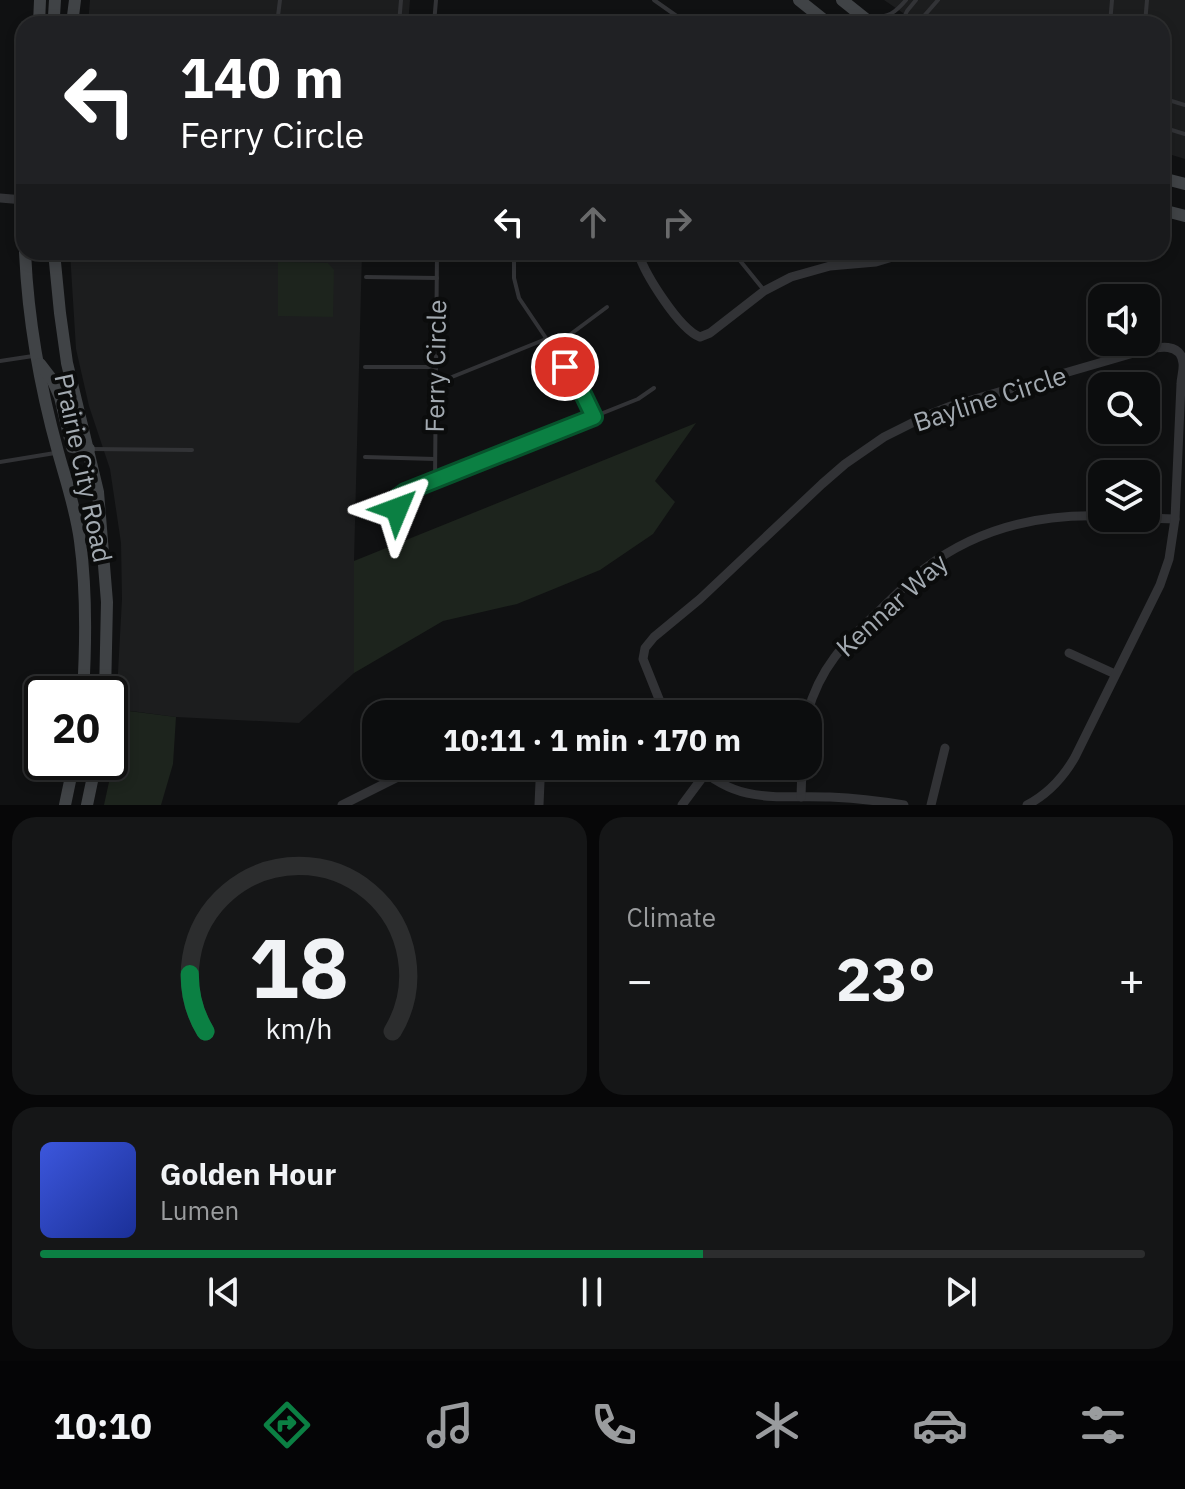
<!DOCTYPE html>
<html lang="en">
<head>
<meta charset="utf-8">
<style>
	:root { --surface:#0c0d0e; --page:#151617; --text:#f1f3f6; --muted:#9a9c9e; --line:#2c2d2e; --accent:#0b8043 }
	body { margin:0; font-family:"IBM Plex Sans",sans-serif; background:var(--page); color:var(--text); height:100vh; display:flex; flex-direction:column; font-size:30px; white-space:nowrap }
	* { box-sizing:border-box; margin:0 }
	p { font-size:26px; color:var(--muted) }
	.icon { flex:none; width:44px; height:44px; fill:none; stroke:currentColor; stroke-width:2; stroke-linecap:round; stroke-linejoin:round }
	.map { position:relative; height:805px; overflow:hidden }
	.side { display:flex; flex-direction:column; gap:12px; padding:12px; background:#070708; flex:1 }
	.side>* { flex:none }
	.hud { position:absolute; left:16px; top:16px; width:1154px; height:244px; border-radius:24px; box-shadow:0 4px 12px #0003,0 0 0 2px var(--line); background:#202124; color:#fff; overflow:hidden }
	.tools { position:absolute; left:1088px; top:284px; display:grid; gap:16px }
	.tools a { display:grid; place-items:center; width:72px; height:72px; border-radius:16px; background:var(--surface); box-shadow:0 4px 12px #0003,0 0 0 2px var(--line); font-size:40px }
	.speed { position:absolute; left:24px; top:676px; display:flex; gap:16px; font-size:40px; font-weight:700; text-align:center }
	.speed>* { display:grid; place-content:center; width:104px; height:104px; border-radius:50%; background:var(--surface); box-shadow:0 4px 12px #0003,0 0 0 2px var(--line); line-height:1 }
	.speed .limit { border:4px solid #111; border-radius:12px; background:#fff; color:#111 }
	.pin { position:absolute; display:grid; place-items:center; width:68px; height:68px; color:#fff; margin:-34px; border:4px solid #fff; border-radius:50%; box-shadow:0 2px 8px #0007 }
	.me { position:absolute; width:88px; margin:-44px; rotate:46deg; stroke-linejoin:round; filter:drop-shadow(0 0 6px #0008) }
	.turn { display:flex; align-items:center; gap:28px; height:168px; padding:0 32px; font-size:36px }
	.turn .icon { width:104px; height:104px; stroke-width:2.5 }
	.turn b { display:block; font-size:56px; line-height:68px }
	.lanes { display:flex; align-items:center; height:76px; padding:0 32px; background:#0003; justify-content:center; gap:40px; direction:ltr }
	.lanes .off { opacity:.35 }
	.big { font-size:60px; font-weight:800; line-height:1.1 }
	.side .widget { flex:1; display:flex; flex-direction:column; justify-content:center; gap:12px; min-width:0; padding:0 28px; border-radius:24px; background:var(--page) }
	.side .dial { align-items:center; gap:0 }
	.dial svg { height:208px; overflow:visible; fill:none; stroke:var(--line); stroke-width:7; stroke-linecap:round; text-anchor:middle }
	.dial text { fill:var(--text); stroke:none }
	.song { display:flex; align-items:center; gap:24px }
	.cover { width:96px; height:96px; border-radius:12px; background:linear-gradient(135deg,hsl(230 70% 55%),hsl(230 70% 35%)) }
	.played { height:8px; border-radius:4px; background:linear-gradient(90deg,var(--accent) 60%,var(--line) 60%) }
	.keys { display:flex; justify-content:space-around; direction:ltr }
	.heat { display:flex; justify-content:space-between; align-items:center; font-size:44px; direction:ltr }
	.side .tiles { flex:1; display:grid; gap:12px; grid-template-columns:1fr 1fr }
	.widget:last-child { grid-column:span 2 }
	.trip { position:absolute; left:362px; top:700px; width:460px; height:80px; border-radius:24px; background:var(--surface); box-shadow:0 4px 12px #0003,0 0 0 2px var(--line); font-weight:800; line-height:80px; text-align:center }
	.tabs { display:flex; height:128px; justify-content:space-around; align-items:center; background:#050506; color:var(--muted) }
	.tabs .icon { width:56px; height:56px }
	.tabs .on { color:var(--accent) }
	.tabs b { font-size:36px; color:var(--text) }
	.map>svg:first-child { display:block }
</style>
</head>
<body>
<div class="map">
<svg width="1185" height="805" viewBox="0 0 1185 805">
	<rect width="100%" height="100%" fill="#101112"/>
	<!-- built -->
	<g fill="#1c1d1e">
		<path d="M90,0H410L408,24H88Z"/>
		<path d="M884,0H1185V159L1162,152V24H919Z"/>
		<path d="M70,252H362L354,561V673L299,723L176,717L116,709L122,599L121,543L110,469L89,406L76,349Z"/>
	</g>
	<!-- green -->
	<g fill="#1d241d">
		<path d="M278,262L328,263L334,270L333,317L278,316Z"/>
		<path d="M696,423L655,481L675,502L653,534L600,570L517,604L443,621L354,673V561Z"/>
		<path d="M121,710L176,717L173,764L161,805H104L116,750Z"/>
	</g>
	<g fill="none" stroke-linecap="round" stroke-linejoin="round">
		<!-- lane -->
		<g stroke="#323336" stroke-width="4">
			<path d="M654,0L688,24"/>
			<path d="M871,17C888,18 895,13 906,0"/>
			<path d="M277,24L280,0"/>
			<path d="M399,24L401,0"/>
			<path d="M434,24L436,0"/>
			<path d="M779,24L781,21"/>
			<path d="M901,24L907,11L916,0"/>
			<path d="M917,24L938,0"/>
			<path d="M1110,24L1112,0"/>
			<path d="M1145,24L1147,0"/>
			<path d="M1162,98L1185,105"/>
			<path d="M1162,127L1185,134"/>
			<path d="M514,252V278L519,298L579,387L594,417"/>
			<path d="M733,252L763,289"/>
			<path d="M828,252L830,263"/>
			<path d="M366,277L437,278"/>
			<path d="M552,348L607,307"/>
			<path d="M0,361L33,356"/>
			<path d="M365,367H436"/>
			<path d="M437,383L546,339"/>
			<path d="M91,449L192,450"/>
			<path d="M365,457L435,459"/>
			<path d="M0,462L55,453"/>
			<path d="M435,480L437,252"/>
			<path d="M407,533C401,520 390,504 402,493L638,399L654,388"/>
		</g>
		<!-- street -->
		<g stroke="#323336" stroke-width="9">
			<path d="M0,198L24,200"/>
			<path d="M638,252C644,273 679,329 700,337L710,333L764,291L791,277L830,266L876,262L909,252"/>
			<path d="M1146,518L1175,519"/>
			<path d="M1069,653L1115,674"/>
			<path d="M665,714L643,659L645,648L654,637L700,599L822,484L845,464L884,437L928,415L951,406L1144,350C1158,347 1181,342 1183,363C1184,370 1181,377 1181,384L1175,519L1169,559L1160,585L1075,757C1063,778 1048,794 1027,805"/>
			<path d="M807,714C821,665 844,644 879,611C894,597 908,582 924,569C976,529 1037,514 1102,516"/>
			<path d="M538,766L540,782L539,805"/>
			<path d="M697,766C740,805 777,795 830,797C855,798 880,801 904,805"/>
			<path d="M801,797L802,766"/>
			<path d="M342,805L420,766"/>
			<path d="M682,805L705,774"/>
			<path d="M931,805L945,748"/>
		</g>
		<!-- secondary -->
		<g stroke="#404346" stroke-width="12">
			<path d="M55,0L54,16L59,24"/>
			<path d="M799,0L829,24"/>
			<path d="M842,0L872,24"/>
			<path d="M39,24L40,0"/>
			<path d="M72,24L75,0"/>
			<path d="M1162,178L1185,184"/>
			<path d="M1162,210L1185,216"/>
			<path d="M25,252C28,319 40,387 58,452C66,481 76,510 80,541C87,592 86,643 83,694"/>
			<path d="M54,252L60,313L67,363L98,492L107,602L105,694"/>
			<path d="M40,364L53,381L60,397L72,447L89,449"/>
			<path d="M65,805L74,762"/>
			<path d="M87,805L96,762"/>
		</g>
	</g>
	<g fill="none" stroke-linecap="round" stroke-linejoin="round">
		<defs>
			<path id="route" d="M397,509V498L405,492L594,417L582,392L565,367"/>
		</defs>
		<!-- route casing -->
		<use href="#route" stroke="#07532c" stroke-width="20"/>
		<!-- route -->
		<use href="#route" stroke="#0b8043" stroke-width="14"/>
	</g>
	<g text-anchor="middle" stroke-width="8" stroke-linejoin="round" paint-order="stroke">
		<!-- street labels -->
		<g font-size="26" fill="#a3aab1" stroke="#0b0c0c">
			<text transform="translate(436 366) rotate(-89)" y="9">Ferry Circle</text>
			<text transform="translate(990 399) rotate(-18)" y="9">Bayline Circle</text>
			<text transform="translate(83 468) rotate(78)" y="9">Prairie City Road</text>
			<text transform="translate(892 605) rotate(-42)" y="9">Kennar Way</text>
		</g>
	</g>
</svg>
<div class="tools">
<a><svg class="icon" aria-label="sound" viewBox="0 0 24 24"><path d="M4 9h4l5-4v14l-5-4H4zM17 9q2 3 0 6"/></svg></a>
<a><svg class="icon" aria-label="search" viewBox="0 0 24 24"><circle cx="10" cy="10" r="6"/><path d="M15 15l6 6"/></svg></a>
<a><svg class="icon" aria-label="layers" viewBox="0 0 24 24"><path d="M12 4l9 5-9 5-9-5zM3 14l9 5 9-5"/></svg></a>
</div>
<div class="speed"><div class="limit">20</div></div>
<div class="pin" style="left:565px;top:367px;background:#d93025"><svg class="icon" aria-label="arrive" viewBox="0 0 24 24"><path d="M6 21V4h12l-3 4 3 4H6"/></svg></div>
<svg class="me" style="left:397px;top:509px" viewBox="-20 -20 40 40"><path d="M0-17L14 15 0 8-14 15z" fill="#0b8043" stroke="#fff" stroke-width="4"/></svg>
<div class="trip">10:11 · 1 min · 170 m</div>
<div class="hud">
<div class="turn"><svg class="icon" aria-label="left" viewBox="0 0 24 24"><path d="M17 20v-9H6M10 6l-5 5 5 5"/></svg><div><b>140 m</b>Ferry Circle</div></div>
<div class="lanes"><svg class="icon" aria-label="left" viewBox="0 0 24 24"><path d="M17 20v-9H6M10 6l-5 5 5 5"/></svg><svg class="icon off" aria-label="ahead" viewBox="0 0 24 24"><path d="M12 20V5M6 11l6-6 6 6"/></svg><svg class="icon off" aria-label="right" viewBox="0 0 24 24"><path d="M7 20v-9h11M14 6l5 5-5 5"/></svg></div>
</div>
</div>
<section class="side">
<div class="tiles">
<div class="widget dial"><svg viewBox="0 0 100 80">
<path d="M14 69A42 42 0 1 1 86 69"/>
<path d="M14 69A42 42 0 0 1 8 47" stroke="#0b8043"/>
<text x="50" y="56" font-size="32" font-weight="700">18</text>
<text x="50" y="72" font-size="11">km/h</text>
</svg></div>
<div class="widget"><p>Climate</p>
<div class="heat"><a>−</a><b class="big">23°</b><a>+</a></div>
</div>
<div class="widget">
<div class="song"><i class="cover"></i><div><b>Golden Hour</b><p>Lumen</p></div></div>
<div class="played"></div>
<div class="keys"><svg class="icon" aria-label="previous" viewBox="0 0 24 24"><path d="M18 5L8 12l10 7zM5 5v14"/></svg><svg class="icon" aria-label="pause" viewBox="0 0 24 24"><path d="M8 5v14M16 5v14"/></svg><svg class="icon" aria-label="next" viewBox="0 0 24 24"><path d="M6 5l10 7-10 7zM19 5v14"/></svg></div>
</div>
</div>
</section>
<nav class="tabs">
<b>10:10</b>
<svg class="icon on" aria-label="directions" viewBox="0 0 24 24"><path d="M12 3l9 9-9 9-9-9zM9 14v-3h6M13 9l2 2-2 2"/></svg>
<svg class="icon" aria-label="music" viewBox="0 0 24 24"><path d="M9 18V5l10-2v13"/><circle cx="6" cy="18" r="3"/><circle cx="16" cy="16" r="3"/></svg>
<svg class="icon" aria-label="phone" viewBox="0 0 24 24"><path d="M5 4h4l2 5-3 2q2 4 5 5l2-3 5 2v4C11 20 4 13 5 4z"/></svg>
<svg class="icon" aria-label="climate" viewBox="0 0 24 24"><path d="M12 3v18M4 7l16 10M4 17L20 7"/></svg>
<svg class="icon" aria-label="car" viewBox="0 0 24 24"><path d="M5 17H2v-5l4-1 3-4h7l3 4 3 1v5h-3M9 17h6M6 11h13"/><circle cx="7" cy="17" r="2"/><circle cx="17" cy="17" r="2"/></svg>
<svg class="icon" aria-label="filters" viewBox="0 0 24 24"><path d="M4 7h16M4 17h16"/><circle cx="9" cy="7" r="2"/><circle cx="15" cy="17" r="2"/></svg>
</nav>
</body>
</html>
